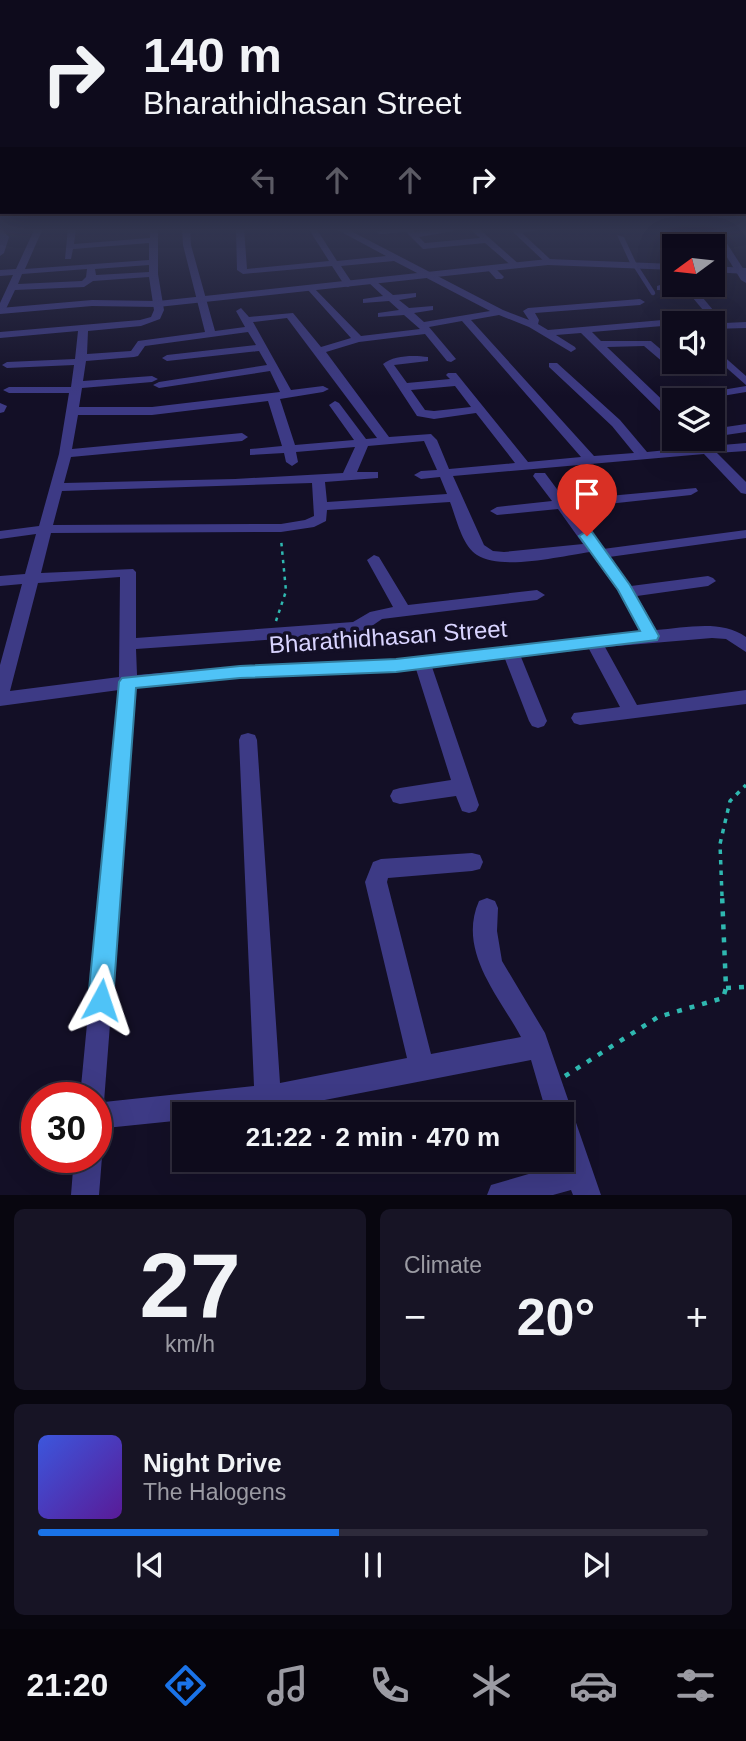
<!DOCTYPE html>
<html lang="en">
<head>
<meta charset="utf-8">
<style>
	:root { --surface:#0e0b1c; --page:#171425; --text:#f1f3f6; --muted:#9b9ba3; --line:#2e2b3b; --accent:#1a73e8 }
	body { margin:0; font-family:Arial,sans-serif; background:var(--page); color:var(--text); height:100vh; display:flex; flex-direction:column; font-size:26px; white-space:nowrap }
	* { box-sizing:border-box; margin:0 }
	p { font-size:23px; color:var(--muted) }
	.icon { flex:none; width:38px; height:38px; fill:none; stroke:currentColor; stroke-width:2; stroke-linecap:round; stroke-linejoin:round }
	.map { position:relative; height:1195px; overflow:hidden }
	.drawer { display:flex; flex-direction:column; gap:14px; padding:14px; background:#08060f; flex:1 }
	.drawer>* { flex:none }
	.top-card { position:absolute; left:0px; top:0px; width:747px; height:214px; box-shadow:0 7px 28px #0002,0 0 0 2px var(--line); background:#0e0b1c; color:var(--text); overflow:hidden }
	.needle { width:46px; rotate:255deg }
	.tools { position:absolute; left:662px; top:234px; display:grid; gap:14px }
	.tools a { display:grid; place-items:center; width:63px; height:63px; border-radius:0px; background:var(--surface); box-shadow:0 7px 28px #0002,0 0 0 2px var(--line); font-size:35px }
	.speed { position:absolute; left:21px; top:1082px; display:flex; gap:14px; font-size:35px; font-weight:700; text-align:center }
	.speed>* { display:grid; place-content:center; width:91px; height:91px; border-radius:50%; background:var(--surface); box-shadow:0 7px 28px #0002,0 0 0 2px var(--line); line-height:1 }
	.speed .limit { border:10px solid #d22; background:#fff; color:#111 }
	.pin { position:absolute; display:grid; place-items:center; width:60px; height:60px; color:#fff; margin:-72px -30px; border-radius:50% 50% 50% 0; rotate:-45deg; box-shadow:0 0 7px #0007 }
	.pin .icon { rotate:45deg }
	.me { position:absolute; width:77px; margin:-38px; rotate:5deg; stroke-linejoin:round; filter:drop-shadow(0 0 5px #0008) }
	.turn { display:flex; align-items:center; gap:24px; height:147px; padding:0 28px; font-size:32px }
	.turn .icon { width:91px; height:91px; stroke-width:2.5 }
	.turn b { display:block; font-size:49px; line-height:60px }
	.lanes { display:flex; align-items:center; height:66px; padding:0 28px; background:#0003; justify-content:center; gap:35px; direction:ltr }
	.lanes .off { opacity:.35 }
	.big { font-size:52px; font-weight:800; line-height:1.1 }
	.drawer .card { flex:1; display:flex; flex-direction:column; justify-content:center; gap:10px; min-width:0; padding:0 24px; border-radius:10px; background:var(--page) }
	.drawer .dial { align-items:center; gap:0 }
	.dial b { font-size:91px; line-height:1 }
	.song { display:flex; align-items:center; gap:21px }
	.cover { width:84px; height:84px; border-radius:10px; background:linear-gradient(135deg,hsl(230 70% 55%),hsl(270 70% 35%)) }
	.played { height:7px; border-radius:4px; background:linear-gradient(90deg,var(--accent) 45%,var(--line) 45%) }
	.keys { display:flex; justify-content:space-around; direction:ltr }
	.heat { display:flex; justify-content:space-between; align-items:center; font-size:38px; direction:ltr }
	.drawer .tiles { flex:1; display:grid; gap:14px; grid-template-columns:1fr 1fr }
	.card:last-child { grid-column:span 2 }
	.trip { position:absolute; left:172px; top:1102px; width:402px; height:70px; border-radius:0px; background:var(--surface); box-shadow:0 7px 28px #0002,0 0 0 2px var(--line); font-weight:800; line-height:70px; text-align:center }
	.dock { display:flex; height:112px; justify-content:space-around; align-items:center; background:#06040b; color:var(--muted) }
	.dock .icon { width:49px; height:49px }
	.dock .on { color:var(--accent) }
	.dock b { font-size:32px; color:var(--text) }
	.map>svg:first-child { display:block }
</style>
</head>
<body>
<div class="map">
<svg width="746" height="1195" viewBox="0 0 746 1195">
	<rect width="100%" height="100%" fill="#130f26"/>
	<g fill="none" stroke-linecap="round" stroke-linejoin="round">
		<!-- path-far2 -->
		<path stroke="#2fb8b0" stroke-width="2.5" stroke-dasharray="3.5 5" stroke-linecap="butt" d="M276,621L286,591L281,539"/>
		<!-- path-far1 -->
		<path stroke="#2fb8b0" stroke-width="3.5" stroke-dasharray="4.5 6" stroke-linecap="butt" d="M722,896L720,844L730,801L746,785"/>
		<!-- path -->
		<g stroke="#2fb8b0" stroke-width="4.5" stroke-dasharray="5 8" stroke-linecap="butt">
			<path d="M726,988L746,987"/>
			<path d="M565,1076L658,1017L723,998L726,988L722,894"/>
		</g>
		<!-- service -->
		<path stroke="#3d3a85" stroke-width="4.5" d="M635,265L653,293"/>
		<!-- minor -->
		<g fill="#3d3a85" fill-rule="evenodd">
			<path d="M0,228L9,237L4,253L0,256Z"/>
			<path d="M35,228H43L25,269L149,260V243L73,249L71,259H65L68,228H76L74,244L150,238V228H158V274L164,310L160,319L141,326L88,331L87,354L131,351L138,341L205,332L183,245L182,228H190L191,245L215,331L245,327L236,311L241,308L249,317L293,313L321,347L351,338L308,290V286L311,285L361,336L420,329L404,315L378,317V313L399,310L389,301L363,303V299L383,296L367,281L372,278L393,295L416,293V297L399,300L409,308L433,306V310L414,313L424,322L490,311L394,261L341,266L353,284L348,287L345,286L332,266L243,274L237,270L236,228H244L247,269L329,261L308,228H316L337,261L386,256L334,228H345L503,310L529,320L523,311L528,308L640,299L645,302L640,305L535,313L539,320L538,324L548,330L674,319L679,322L674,325L592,332L601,341H651L685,370V374H677L644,346L607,347L674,411V422L670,421L581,333L556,335L575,347L576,349L571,352L529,327L499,315L471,320L594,456L634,453L612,426L549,367V363H557L620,420L647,452L697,447L690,439H703L710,446L746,443V451L717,453L746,482V494L741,493L704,454L453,476L484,545L493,551L504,552L583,544L558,509L497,515L490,511L497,507L552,501L533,476L535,473H545L565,500L696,488L698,491L691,495L571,508L603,549L746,530V538L609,557L631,586L708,576L713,578L716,581L708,586L637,596L656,630C685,628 721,619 746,637V652L726,639L712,638L605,647L637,705L746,690V704L580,725L574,723L571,718L574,713L620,707L589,649L521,657L547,721L544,726L538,728L532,726L529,721L505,659L432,667L479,805L476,811L469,813L462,811L456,796L400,804L393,802L390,796L393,790L400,788L451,780L416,669L240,678L136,688L104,1102L254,1086L239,740L241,735L248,733L255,735L257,740L280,1083L407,1058L365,882L373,862L381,859L472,853L480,855L483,862L480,869L472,871L388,878L387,882L431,1054L521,1037C499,996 457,951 479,901L487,898L495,901L498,908L497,931L502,961L545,1033L601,1195H573L571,1190L553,1195H487L491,1185L563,1164L562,1115H547L531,1060L268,1111L233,1115H184V1120L96,1129V1097H80L119,690L0,706V665L22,584L0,586V576L25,574L36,534L0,539V531L39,526L59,454L69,393H9L3,390L9,387H71L74,365L7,368L2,365L7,362L75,359L78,331L0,338V332L140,320L151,317L154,310L149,277L93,281L84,287L15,290L5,311H0V303L13,275L0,276V270L16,269ZM149,265V272L96,275L95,269ZM87,269L86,277L82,281L18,284L22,274ZM287,318L377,438L366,439L339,403L335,401L329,405L354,440L295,445L280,399L323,392L329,389L323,386L291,390L253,322ZM462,321L581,457L528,462L456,373H448L446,375L450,379L407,383L394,365L428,361V357C414,355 394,355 383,364L417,416L434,419L476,413L515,463L449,469L437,440L431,434L389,437L326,352L359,342L425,334L447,361L451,362L456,359L429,327ZM248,332L256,345L167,355L162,358L167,361L259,351L267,365L159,382L153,385L159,388L270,371L280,392L152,407H79L82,388L152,382L158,379L152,376L83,381L86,361L134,357L138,356L145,346ZM455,386L471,407L434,411L425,410L411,390ZM268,401L282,446L250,449V455L284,453L286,462L292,466L298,462L296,452L355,447L343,473L235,479L64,483L71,457L242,441L248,437L242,433L72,449L78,415H152ZM424,441L437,470L421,471L414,475L421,479L440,477L447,494L327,502L325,482L378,478V472H357L368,446ZM312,483L314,516L305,520L281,524L53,525L62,491ZM450,502C456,517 462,546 477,555C501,571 562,556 590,552L618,591L640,631L396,659L240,666L137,675L136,649L352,634L366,630L382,619L537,600L545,595L537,590L408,605L379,557L374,555L367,560L393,607L370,612L353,622L136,638V572L133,569L41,573L51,533L281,532L314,527L326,521L327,510ZM120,577L119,677L10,691L38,583Z"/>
			<path d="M392,228H412L415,232L450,229L454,231L419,237L425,243L480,238L469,228H478L520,265L513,267L485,243L423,249L406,232L380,234L376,232Z"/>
			<path d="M548,228L522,233L551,260V264L548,265L512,231L519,228Z"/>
			<path d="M662,228H670L678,247L671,249Z"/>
			<path d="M709,228H717L746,273V283L741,280Z"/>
			<path d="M617,235L624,237L638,267L631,265Z"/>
			<path d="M488,267H494L504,277L502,279H496L487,269Z"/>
			<path d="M660,285H692L724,323L746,322V328L712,329V324H709L714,323L687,291L657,290V286Z"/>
			<path d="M712,346L746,376V385L712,355Z"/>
			<path d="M746,386V392L716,397L710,394L716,391Z"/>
			<path d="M0,403L7,406L4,412L0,413Z"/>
			<path d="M746,424V432L712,437V429Z"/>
			<path d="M96,1147L102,1157L99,1195H71L74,1157H96Z"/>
		</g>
		<!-- tertiary -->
		<g fill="#3d3a85" fill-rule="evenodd">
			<path d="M548,259L674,264V270L548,265L158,307L92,306L0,314V308L92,300L158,301Z"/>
			<path d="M712,266L746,268V274L712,272Z"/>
		</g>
	</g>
	<!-- sky -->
	<linearGradient id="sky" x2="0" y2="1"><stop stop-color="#0a0815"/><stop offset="0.58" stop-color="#333752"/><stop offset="1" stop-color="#333752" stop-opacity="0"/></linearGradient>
	<rect width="746" height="396" fill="url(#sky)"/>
	<!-- route -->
	<path fill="#4fc3f7" stroke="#337fa1" stroke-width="2" d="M587,531L592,532L630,585L659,636L657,640L396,672L240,678L136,688L113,1000L109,1009L101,1013L92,1009L88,1000L119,682L122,678L240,666L396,659L640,631L618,590L579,536Z"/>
	<g text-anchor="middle" stroke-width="7" stroke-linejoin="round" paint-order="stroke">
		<!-- street labels -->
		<g font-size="24" fill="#d9d4ff" stroke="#130f26">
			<text transform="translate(388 637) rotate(-4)" y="8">Bharathidhasan Street</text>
		</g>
	</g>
</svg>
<div class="tools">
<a><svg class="needle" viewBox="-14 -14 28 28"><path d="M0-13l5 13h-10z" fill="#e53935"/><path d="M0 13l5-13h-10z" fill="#9b9ba3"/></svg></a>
<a><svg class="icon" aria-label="sound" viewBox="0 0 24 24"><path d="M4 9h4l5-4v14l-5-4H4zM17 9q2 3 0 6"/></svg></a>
<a><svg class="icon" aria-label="layers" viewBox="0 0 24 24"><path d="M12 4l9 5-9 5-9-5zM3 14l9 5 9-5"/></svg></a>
</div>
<div class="speed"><div class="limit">30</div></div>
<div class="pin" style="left:587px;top:536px;background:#d93025"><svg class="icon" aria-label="arrive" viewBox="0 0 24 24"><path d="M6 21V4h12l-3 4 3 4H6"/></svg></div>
<svg class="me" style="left:101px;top:1000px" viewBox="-20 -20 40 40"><path d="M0-17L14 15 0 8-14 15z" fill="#4fc3f7" stroke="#fff" stroke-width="4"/></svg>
<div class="trip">21:22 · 2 min · 470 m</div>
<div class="top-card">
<div class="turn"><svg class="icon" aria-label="right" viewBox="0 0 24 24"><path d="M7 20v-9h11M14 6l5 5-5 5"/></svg><div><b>140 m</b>Bharathidhasan Street</div></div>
<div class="lanes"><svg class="icon off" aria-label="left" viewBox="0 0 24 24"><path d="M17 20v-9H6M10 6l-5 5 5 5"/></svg><svg class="icon off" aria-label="ahead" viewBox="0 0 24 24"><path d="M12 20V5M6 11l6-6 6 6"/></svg><svg class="icon off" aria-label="ahead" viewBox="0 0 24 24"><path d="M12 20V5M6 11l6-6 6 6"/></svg><svg class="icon" aria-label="right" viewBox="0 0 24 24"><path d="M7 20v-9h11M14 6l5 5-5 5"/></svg></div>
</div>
</div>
<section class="drawer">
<div class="tiles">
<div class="card dial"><b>27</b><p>km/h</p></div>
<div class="card"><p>Climate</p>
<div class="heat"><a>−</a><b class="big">20°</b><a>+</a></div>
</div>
<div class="card">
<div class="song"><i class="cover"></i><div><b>Night Drive</b><p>The Halogens</p></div></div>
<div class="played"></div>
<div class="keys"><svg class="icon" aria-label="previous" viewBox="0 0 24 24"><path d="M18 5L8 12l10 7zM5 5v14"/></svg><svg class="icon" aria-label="pause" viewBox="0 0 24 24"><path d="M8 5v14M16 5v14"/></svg><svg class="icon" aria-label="next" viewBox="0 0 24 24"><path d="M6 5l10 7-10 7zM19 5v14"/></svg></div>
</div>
</div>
</section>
<nav class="dock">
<b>21:20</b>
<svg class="icon on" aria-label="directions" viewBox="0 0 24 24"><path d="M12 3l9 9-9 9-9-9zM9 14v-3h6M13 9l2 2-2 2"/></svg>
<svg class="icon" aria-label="music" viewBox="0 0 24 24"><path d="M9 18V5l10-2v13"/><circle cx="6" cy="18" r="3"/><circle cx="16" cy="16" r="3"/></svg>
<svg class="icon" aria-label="phone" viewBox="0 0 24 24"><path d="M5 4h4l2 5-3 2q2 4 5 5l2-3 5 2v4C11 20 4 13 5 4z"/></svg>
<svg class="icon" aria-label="climate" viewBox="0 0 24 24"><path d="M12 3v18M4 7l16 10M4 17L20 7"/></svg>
<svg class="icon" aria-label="car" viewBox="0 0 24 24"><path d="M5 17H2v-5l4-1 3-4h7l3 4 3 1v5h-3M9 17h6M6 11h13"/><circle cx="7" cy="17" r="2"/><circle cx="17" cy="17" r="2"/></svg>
<svg class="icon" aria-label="filters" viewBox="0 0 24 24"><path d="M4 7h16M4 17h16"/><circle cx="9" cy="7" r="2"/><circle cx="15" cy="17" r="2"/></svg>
</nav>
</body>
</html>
